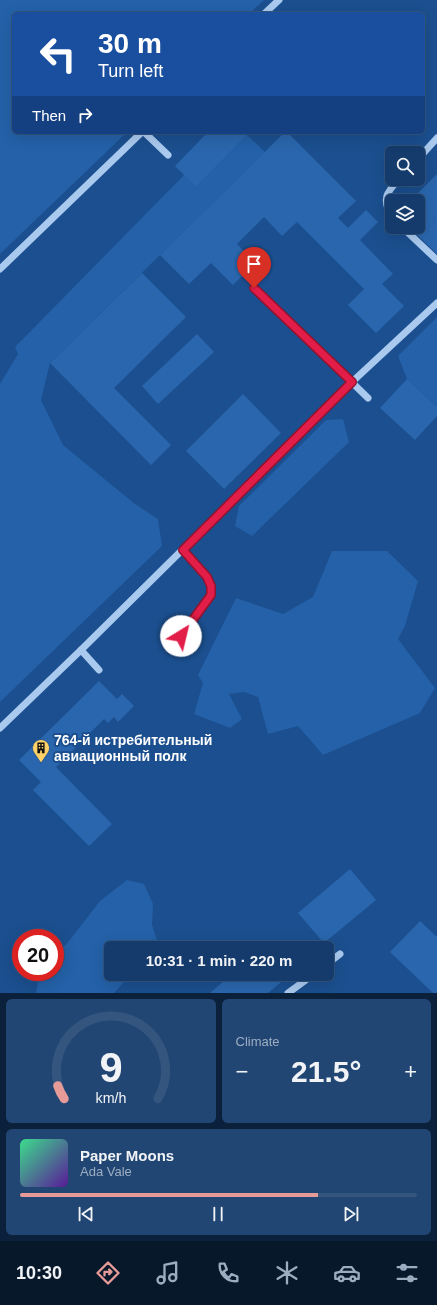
<!DOCTYPE html>
<html lang="en">
<head>
<meta charset="utf-8">
<style>
	:root { --surface:#143b6b; --page:#214673; --text:#f1f3f6; --muted:#9dadc1; --line:#33557e; --accent:#e69b98 }
	body { margin:0; font-family:Helvetica,sans-serif; background:var(--page); color:var(--text); height:100vh; display:flex; flex-direction:column; font-size:15px; white-space:nowrap }
	* { box-sizing:border-box; margin:0 }
	p { font-size:13px; color:var(--muted) }
	.icon { flex:none; width:22px; height:22px; fill:none; stroke:currentColor; stroke-width:2; stroke-linecap:round; stroke-linejoin:round }
	.map { position:relative; height:993px; overflow:hidden }
	.details { display:flex; flex-direction:column; gap:6px; padding:6px; background:#0b203b; flex:1 }
	.details>* { flex:none }
	.hud { position:absolute; left:12px; top:12px; width:413px; height:122px; border-radius:6px; box-shadow:0 4px 16px #0002,0 0 0 1px var(--line); background:#1a4fa0; color:#fff; overflow:hidden }
	.controls { position:absolute; left:385px; top:146px; display:grid; gap:8px }
	.controls a { display:grid; place-items:center; width:40px; height:40px; border-radius:6px; background:var(--surface); box-shadow:0 4px 16px #0002,0 0 0 1px var(--line); font-size:20px }
	.speed { position:absolute; left:12px; top:929px; display:flex; gap:8px; font-size:20px; font-weight:700; text-align:center }
	.speed>* { display:grid; place-content:center; width:52px; height:52px; border-radius:50%; background:var(--surface); box-shadow:0 4px 16px #0002,0 0 0 1px var(--line); line-height:1 }
	.speed .limit { border:6px solid #d22; background:#fff; color:#111 }
	.pin { position:absolute; display:grid; place-items:center; width:34px; height:34px; color:#fff; margin:-41px -17px; border-radius:50% 50% 50% 0; rotate:-45deg; box-shadow:0 0 4px #0007 }
	.pin .icon { rotate:45deg }
	.me { position:absolute; width:44px; margin:-22px; rotate:36deg; stroke-linejoin:round; filter:drop-shadow(0 0 3px #0008) }
	.turn { display:flex; align-items:center; gap:14px; height:84px; padding:0 20px; font-size:18px }
	.turn .icon { width:52px; height:52px; stroke-width:2.5 }
	.turn b { display:block; font-size:28px; line-height:34px }
	.then { display:flex; align-items:center; height:38px; padding:0 20px; background:#0003; gap:8px; font-size:15px }
	.big { font-size:30px; font-weight:600; line-height:1.1 }
	.details .widget { flex:1; display:flex; flex-direction:column; justify-content:center; gap:6px; min-width:0; padding:0 14px; border-radius:6px; background:var(--page) }
	.details .dial { align-items:center; gap:0 }
	.dial svg { height:104px; overflow:visible; fill:none; stroke:var(--line); stroke-width:7; stroke-linecap:round; text-anchor:middle }
	.dial text { fill:var(--text); stroke:none }
	.song { display:flex; align-items:center; gap:12px }
	.cover { width:48px; height:48px; border-radius:6px; background:linear-gradient(135deg,hsl(150 70% 55%),hsl(270 70% 35%)) }
	.played { height:4px; border-radius:2px; background:linear-gradient(90deg,var(--accent) 75%,var(--line) 75%) }
	.keys { display:flex; justify-content:space-around; direction:ltr }
	.heat { display:flex; justify-content:space-between; align-items:center; font-size:22px; direction:ltr }
	.details .tiles { flex:1; display:grid; gap:6px; grid-template-columns:1fr 1fr }
	.widget:last-child { grid-column:span 2 }
	.trip { position:absolute; left:104px; top:941px; width:230px; height:40px; border-radius:6px; background:var(--surface); box-shadow:0 4px 16px #0002,0 0 0 1px var(--line); font-weight:600; line-height:40px; text-align:center }
	.dock { display:flex; height:64px; justify-content:space-around; align-items:center; background:#08182b; color:var(--muted) }
	.dock .icon { width:28px; height:28px }
	.dock .current { color:var(--accent) }
	.dock b { font-size:18px; color:var(--text) }
	.map>svg:first-child { display:block }
</style>
</head>
<body>
<div class="map">
<svg width="437" height="993" viewBox="0 0 437 993">
	<rect width="100%" height="100%" fill="#1b4f8f"/>
	<!-- green -->
	<g fill="#2461a8">
		<path d="M0,0H264L249,14H14V132H127L0,254Z"/>
		<path d="M247,135L265,152L50,363L41,400L63,445L135,504L158,519L162,546L0,702V384L18,354L15,347L184,175L196,187Z"/>
		<path d="M437,317V407L407,379L398,356Z"/>
		<path d="M343,419L349,442L252,536L235,526L239,506L326,420Z"/>
		<path d="M332,551H387L418,581L405,626L398,639L435,688L420,713L323,755L298,726L268,734L258,697L244,692L229,694L242,719L230,728L194,714L203,683L198,675L236,598L283,614L313,597Z"/>
		<path d="M127,880L144,884L153,904L152,925L158,943L153,948H111V974H131L114,993H36L40,972H55V956L69,941L100,901Z"/>
	</g>
	<!-- building -->
	<g fill="#2a66ad">
		<path d="M208,132H250L196,187L175,166Z"/>
		<path d="M285,132H287L356,201L338,218L348,228L366,210L378,222L360,240L393,274L382,284L404,306L376,333L348,305L364,289L297,222L282,236L264,217L237,244L255,263L233,285L211,263L189,284L160,255Z"/>
		<path d="M437,174V254L409,227H418V201H410Z"/>
		<path d="M142,273L186,317L114,388L171,445L151,465L50,363Z"/>
		<path d="M197,334L214,352L158,404L142,386Z"/>
		<path d="M407,379L437,407V416L415,440L380,408Z"/>
		<path d="M243,394L281,433L224,489L186,451Z"/>
		<path d="M99,681L117,699L122,694L134,706L118,722L114,717L108,723L104,719L56,767L112,824L89,846L33,790L41,782L19,760Z"/>
		<path d="M350,869L376,900L324,943L298,913Z"/>
		<path d="M420,921L437,937V993H433L390,952Z"/>
		<path d="M232,974H291L268,993H210Z"/>
	</g>
	<g fill="none" stroke-linecap="round" stroke-linejoin="round">
		<!-- minor -->
		<g stroke="#a9c9ee" stroke-width="7">
			<path d="M264,14L279,0"/>
			<path d="M144,132L168,155"/>
			<path d="M418,159L437,138"/>
			<path d="M392,216C381,199 387,192 399,179"/>
			<path d="M402,227L437,260"/>
			<path d="M0,269L142,132"/>
			<path d="M255,288L368,398"/>
			<path d="M181,636L211,595V586L207,577L183,550"/>
			<path d="M81,650L352,382L437,303"/>
			<path d="M0,728L81,650L99,670"/>
			<path d="M327,964L340,954"/>
			<path d="M288,993L314,974"/>
		</g>
	</g>
	<g fill="none" stroke-linecap="round" stroke-linejoin="round">
		<defs>
			<path id="route" d="M181,636L211,595V586L207,577L183,550L352,382L254,288"/>
		</defs>
		<!-- route casing -->
		<use href="#route" stroke="#92132f" stroke-width="10"/>
		<!-- route -->
		<use href="#route" stroke="#e11d48" stroke-width="7"/>
	</g>
	<!-- icons -->
	<defs>
		<symbol id="building-pin" viewBox="-11 -11 22 30"><path d="M0 17L-7.5 6A9.5 9.5 0 1 1 7.5 6Z" fill="#ffd166" stroke="#1b4f8f"/><path d="M-4-6H4V6H1V3H-1V6H-4ZM-2.5-4.3h1.7v1.8h-1.7ZM.8-4.3h1.7v1.8H.8ZM-2.5-1h1.7V.8h-1.7ZM.8-1h1.7V.8H.8Z" fill="#111"/></symbol>
	</defs>
	<g fill-rule="evenodd">
		<use href="#building-pin" x="31" y="738" width="20" height="27"/>
	</g>
	<g text-anchor="middle" stroke-width="4" stroke-linejoin="round" paint-order="stroke">
		<!-- poi labels -->
		<g font-size="14" font-weight="bold" fill="#fff" stroke="#1b4f8f" text-anchor="start">
			<text x="54" y="745">764-й истребительный<tspan x="54" dy="16">авиационный полк</tspan></text>
		</g>
	</g>
</svg>
<div class="controls">
<a><svg class="icon" aria-label="search" viewBox="0 0 24 24"><circle cx="10" cy="10" r="6"/><path d="M15 15l6 6"/></svg></a>
<a><svg class="icon" aria-label="layers" viewBox="0 0 24 24"><path d="M12 4l9 5-9 5-9-5zM3 14l9 5 9-5"/></svg></a>
</div>
<div class="speed"><div class="limit">20</div></div>
<div class="pin" style="left:254px;top:288px;background:#d93025"><svg class="icon" aria-label="arrive" viewBox="0 0 24 24"><path d="M6 21V4h12l-3 4 3 4H6"/></svg></div>
<svg class="me" style="left:181px;top:636px" viewBox="-20 -20 40 40"><circle r="19" fill="#fff"/><path d="M0-13L10 11 0 6-10 11z" fill="#e11d48"/></svg>
<div class="trip">10:31 · 1 min · 220 m</div>
<div class="hud">
<div class="turn"><svg class="icon" aria-label="left" viewBox="0 0 24 24"><path d="M17 20v-9H6M10 6l-5 5 5 5"/></svg><div><b>30 m</b>Turn left</div></div>
<div class="then">Then<svg class="icon" aria-label="right" viewBox="0 0 24 24"><path d="M7 20v-9h11M14 6l5 5-5 5"/></svg></div>
</div>
</div>
<section class="details">
<div class="tiles">
<div class="widget dial"><svg viewBox="0 0 100 80">
<path d="M14 69A42 42 0 1 1 86 69"/>
<path d="M14 69A42 42 0 0 1 9 59" stroke="#e69b98"/>
<text x="50" y="56" font-size="32" font-weight="700">9</text>
<text x="50" y="72" font-size="11">km/h</text>
</svg></div>
<div class="widget"><p>Climate</p>
<div class="heat"><a>−</a><b class="big">21.5°</b><a>+</a></div>
</div>
<div class="widget">
<div class="song"><i class="cover"></i><div><b>Paper Moons</b><p>Ada Vale</p></div></div>
<div class="played"></div>
<div class="keys"><svg class="icon" aria-label="previous" viewBox="0 0 24 24"><path d="M18 5L8 12l10 7zM5 5v14"/></svg><svg class="icon" aria-label="pause" viewBox="0 0 24 24"><path d="M8 5v14M16 5v14"/></svg><svg class="icon" aria-label="next" viewBox="0 0 24 24"><path d="M6 5l10 7-10 7zM19 5v14"/></svg></div>
</div>
</div>
</section>
<nav class="dock">
<b>10:30</b>
<svg class="icon current" aria-label="directions" viewBox="0 0 24 24"><path d="M12 3l9 9-9 9-9-9zM9 14v-3h6M13 9l2 2-2 2"/></svg>
<svg class="icon" aria-label="music" viewBox="0 0 24 24"><path d="M9 18V5l10-2v13"/><circle cx="6" cy="18" r="3"/><circle cx="16" cy="16" r="3"/></svg>
<svg class="icon" aria-label="phone" viewBox="0 0 24 24"><path d="M5 4h4l2 5-3 2q2 4 5 5l2-3 5 2v4C11 20 4 13 5 4z"/></svg>
<svg class="icon" aria-label="climate" viewBox="0 0 24 24"><path d="M12 3v18M4 7l16 10M4 17L20 7"/></svg>
<svg class="icon" aria-label="car" viewBox="0 0 24 24"><path d="M5 17H2v-5l4-1 3-4h7l3 4 3 1v5h-3M9 17h6M6 11h13"/><circle cx="7" cy="17" r="2"/><circle cx="17" cy="17" r="2"/></svg>
<svg class="icon" aria-label="filters" viewBox="0 0 24 24"><path d="M4 7h16M4 17h16"/><circle cx="9" cy="7" r="2"/><circle cx="15" cy="17" r="2"/></svg>
</nav>
</body>
</html>
